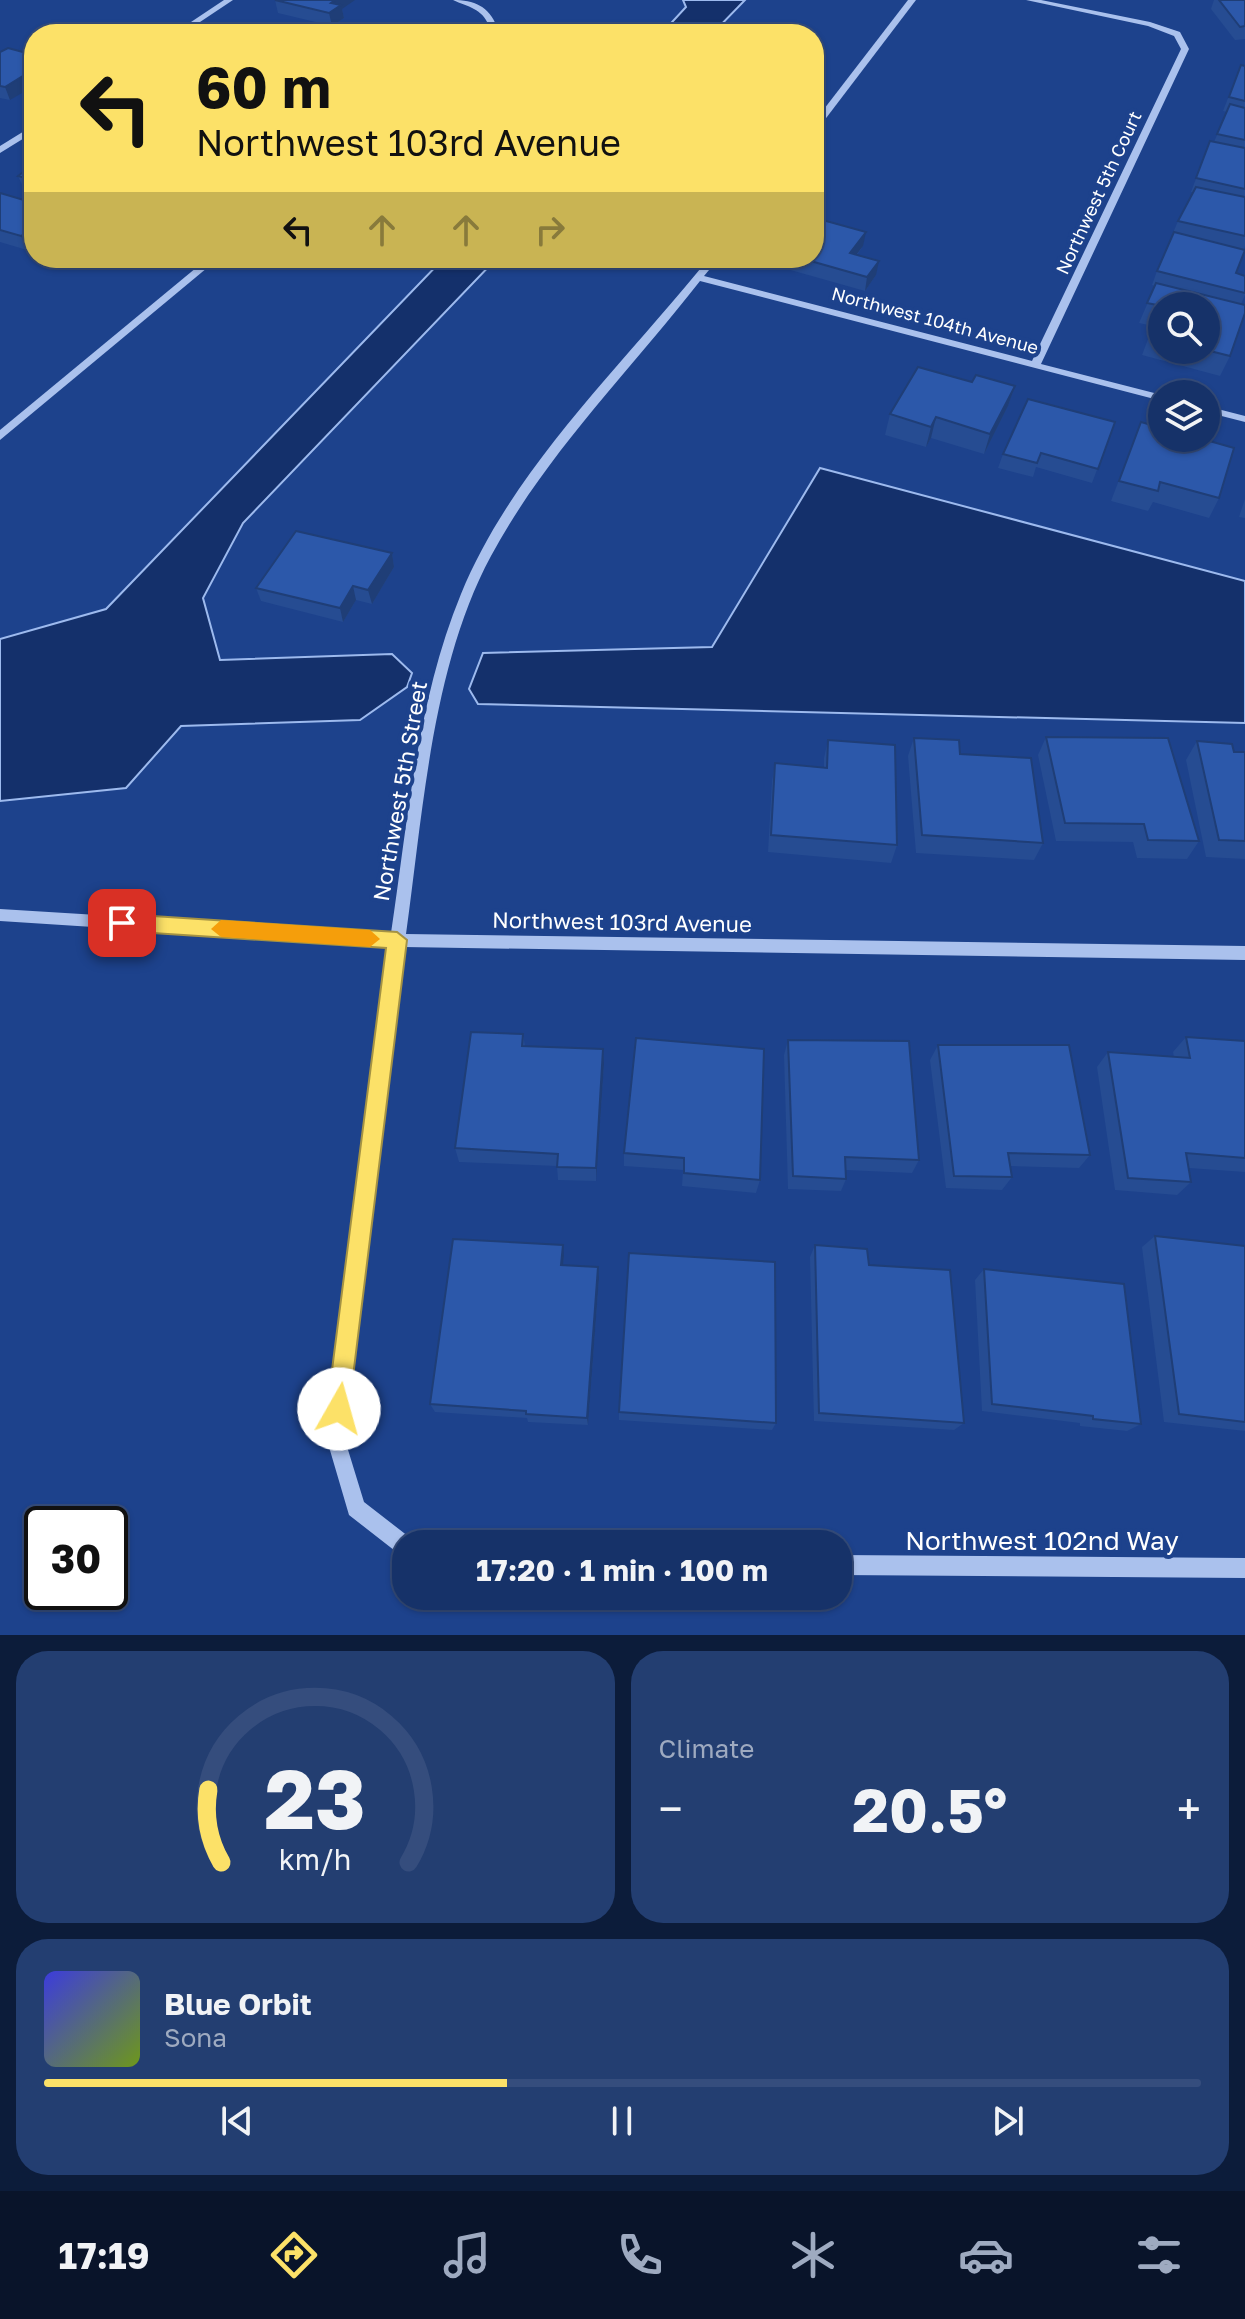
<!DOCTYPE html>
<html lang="en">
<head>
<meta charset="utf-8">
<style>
	:root { --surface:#163269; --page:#233e71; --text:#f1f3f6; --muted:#9eaac0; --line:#354d7d; --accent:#fce168 }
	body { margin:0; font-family:"Golos Text",sans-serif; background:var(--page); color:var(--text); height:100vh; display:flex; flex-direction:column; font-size:30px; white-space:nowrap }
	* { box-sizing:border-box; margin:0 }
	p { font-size:26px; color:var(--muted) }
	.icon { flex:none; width:44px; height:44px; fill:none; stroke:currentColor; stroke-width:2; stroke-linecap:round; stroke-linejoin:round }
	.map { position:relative; height:1635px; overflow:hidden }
	.details { display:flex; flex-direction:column; gap:16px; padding:16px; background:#0c1c3a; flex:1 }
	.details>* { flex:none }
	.hud { position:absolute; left:24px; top:24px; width:800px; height:244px; border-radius:32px; box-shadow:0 2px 6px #0004,0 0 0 2px var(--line); background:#fce168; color:#111; overflow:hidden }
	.fabs { position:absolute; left:1148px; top:292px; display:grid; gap:16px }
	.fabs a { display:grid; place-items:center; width:72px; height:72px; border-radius:50%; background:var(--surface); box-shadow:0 2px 6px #0004,0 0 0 2px var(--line); font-size:40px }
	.speed { position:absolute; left:24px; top:1506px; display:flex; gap:16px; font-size:40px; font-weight:700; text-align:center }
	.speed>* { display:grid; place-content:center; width:104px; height:104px; border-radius:50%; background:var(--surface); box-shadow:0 2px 6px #0004,0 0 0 2px var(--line); line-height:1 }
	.speed .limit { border:4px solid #111; border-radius:12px; background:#fff; color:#111 }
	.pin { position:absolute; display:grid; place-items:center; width:68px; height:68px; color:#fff; margin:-34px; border-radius:16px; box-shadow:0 4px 12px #0006 }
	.me { position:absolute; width:88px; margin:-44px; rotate:7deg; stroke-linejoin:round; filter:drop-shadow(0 0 6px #0008) }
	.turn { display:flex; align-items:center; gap:28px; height:168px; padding:0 40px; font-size:36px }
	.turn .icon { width:104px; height:104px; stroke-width:2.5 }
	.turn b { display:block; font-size:56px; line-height:68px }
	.lanes { display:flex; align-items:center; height:76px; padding:0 40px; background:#0003; justify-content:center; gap:40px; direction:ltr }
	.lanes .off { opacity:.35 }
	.big { font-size:60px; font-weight:700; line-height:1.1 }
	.details .tile { flex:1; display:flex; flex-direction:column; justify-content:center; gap:12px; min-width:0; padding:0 28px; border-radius:32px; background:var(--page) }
	.details .dial { align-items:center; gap:0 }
	.dial svg { height:208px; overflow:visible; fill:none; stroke:var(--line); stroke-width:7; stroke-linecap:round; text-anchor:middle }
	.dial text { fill:var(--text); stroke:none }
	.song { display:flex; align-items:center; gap:24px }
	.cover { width:96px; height:96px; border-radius:12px; background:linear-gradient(135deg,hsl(240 70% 55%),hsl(80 70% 35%)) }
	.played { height:8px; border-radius:4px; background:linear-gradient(90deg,var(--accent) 40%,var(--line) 40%) }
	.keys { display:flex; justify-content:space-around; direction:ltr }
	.heat { display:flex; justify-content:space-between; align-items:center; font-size:44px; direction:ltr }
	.details .tiles { flex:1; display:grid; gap:16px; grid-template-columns:1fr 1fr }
	.tile:last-child { grid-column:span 2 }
	.trip { position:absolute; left:392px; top:1530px; width:460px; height:80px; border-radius:32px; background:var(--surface); box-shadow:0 2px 6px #0004,0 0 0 2px var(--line); font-weight:700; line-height:80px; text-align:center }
	.tab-bar { display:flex; height:128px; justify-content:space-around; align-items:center; background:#09142a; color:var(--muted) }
	.tab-bar .icon { width:56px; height:56px }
	.tab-bar .selected { color:var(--accent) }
	.tab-bar b { font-size:36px; color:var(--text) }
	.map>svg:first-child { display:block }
</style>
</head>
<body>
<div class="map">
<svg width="1245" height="1635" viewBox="0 0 1245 1635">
	<rect width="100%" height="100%" fill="#1d428c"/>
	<!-- water -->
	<g fill="#14306b" stroke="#9dbaee" stroke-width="2">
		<path d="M683,0H745L712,34H661L686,7Z"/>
		<path d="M444,258H497L243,523L203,598L220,660L392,654L412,673L407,687L360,720L181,726L126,788L0,801V639L106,609Z"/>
		<path d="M820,468L1245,581V723L478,704L469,689L483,653L712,647Z"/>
	</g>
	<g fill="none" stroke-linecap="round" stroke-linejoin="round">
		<!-- minor -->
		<g fill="#aac1ed" fill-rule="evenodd">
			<path d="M224,0H233L182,34H173Z"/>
			<path d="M453,0C474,0 489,6 497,27L489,34H480L489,26C482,8 468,7 453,0Z"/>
			<path d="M908,0H916L817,130L814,131V122Z"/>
			<path d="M1026,0H1041L1150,22L1180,32L1189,49L1041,364L1162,395V401L700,281C629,372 546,454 491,556C432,665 423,812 406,934L1245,946V960L404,947L345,1440L364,1502L413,1540L415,1544H406V1557L399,1554L349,1515L327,1440L389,946L0,921V909L391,933C408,820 417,701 461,594C513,467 624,364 709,258H719L704,276L1032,361L1181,49L1174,36L1148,26Z"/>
			<path d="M34,125V132L0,153V146Z"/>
			<path d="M208,258H219L0,440V430Z"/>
			<path d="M1206,406L1245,416V422L1206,412Z"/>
			<path d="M838,1555L1245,1558V1578L838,1575Z"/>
		</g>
	</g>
	<!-- wall -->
	<g fill="#264c92" fill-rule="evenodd">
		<path d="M275,0L342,9L344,18L332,26L278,13Z"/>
		<path d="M1214,0H1245V39L1235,40L1211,9Z"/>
		<path d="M0,52L10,100L0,98Z"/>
		<path d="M1241,65L1245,66V246L1236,273L1245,276V295L1241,304L1230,356L1220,376L1142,355L1153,326L1139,323L1155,286L1152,285L1157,271L1178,221L1193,192H1191L1210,141L1214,142L1227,112L1223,111ZM1162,306L1206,350H1162Z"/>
		<path d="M34,164V192L24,189L18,176Z"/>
		<path d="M0,193L34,203L27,250L0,242Z"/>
		<path d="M863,246L857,255L876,275L865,291L787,269L788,258H814Z"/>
		<path d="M972,382L1015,386L1008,406L984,454L931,438L926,447L885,435L890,414Z"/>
		<path d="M1115,422L1092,483L1036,467L1033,477L998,468L1003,454Z"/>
		<path d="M1141,422L1219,498L1209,518L1153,502L1148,511L1111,501Z"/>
		<path d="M1245,499V518L1239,517Z"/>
		<path d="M392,553L394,567L372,604L356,600L343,622L261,601L256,588Z"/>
		<path d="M1046,737L1199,841L1187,859L1137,858L1133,842L1056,841L1038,755Z"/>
		<path d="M914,738L960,754L1043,843L1034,860L916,853L908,756Z"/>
		<path d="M828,740L897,845L891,863L768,852L772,782L775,763L824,767V758Z"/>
		<path d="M1197,741L1234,752H1245V859L1206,857L1186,760Z"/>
		<path d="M523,1034L525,1046L603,1049L604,1064L596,1181L558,1180L557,1166L459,1162L455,1148Z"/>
		<path d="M1186,1037L1245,1041V1172L1189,1168L1191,1182L1177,1195L1115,1190L1097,1067L1108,1052L1174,1057L1173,1052Z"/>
		<path d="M636,1038L760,1180L756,1193L682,1186L683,1170L624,1166V1153Z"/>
		<path d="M788,1040L919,1160L912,1173L846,1170V1179L841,1191L788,1189L784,1055Z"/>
		<path d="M938,1045L1090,1155L1079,1168L1010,1166L1012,1177L1002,1190L946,1188L930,1060Z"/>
		<path d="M1155,1236L1245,1246V1431L1164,1422L1142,1247Z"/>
		<path d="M815,1245L869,1265L964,1423L954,1430L814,1421L810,1257Z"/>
		<path d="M564,1256L563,1265L598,1267L599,1278L588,1425L528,1422L527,1418L435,1412L430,1404Z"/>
		<path d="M984,1269L1141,1424L1127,1431L1080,1426V1423L982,1411L975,1280Z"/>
		<path d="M619,1412L776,1423L772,1430L619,1420Z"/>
	</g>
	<!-- shaded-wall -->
	<g fill="#1f3e77">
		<path d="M335,0H355L342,9L344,18L332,26L329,13L331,3Z"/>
		<path d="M34,69V86L10,100L5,87Z"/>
		<path d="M34,214V245L27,250L21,236L25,221Z"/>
		<path d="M866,232L863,246L847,267L850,253Z"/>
		<path d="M879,261L876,275L865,291L867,277Z"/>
		<path d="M1015,386L1008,406L984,454L990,434Z"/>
		<path d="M936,417L931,438L926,447L931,427Z"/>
		<path d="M392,553L394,567L372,604L368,590Z"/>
		<path d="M353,586L356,600L343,622L340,608Z"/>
		<path d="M603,1049L604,1064L596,1181V1168Z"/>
		<path d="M563,1245L564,1256L562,1276L561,1265Z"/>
		<path d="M598,1267L599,1278L588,1425L587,1418Z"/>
	</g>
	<!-- building -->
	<g fill="#2c58aa" stroke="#1f3e77" stroke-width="2">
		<path d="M275,0H335L331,3L341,5L329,13Z"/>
		<path d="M1219,0H1245V26L1240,27Z"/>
		<path d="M353,25L387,34H341Z"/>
		<path d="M8,48L34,55V69L5,87L0,86V52Z"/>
		<path d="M1241,65L1245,66V101L1229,97Z"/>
		<path d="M1230,104L1245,108V140L1217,134Z"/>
		<path d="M1210,141L1245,148V189L1196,178Z"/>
		<path d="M34,164V180L18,176Z"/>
		<path d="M1196,187L1245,197V236L1178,221Z"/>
		<path d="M0,193L34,203V214L25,221L34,224V227L21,236L0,230Z"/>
		<path d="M819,219L866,232L850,253L879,261L867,277L800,258H814V224Z"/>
		<path d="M1174,232L1245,250L1236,273L1245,276V293L1157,271Z"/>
		<path d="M1156,283L1245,305V313L1230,356L1206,350V306H1162V338L1149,335L1162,306L1147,303Z"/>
		<path d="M918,367L972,382L976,375L1015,386L990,434L936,417L931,427L890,414Z"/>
		<path d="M1028,399L1115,422L1098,469L1041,453L1037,463L1003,454Z"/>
		<path d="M1141,422L1162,428V438H1199L1234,448L1219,498L1160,482L1158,491L1119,481Z"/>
		<path d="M296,531L392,553L368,590L353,586L340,608L256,588Z"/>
		<path d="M1046,737L1168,738L1199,841L1148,840L1144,824L1065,823Z"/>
		<path d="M914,738L959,740L960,754L1031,758L1043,843L922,835Z"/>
		<path d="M828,740L895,745L897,845L771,835L775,763L827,768Z"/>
		<path d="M1197,741L1232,744L1234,752H1245V841L1219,840Z"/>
		<path d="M471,1032L523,1034L522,1046L603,1049L596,1168L557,1167L558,1154L455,1148Z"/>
		<path d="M1186,1037L1245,1041V1158L1186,1153L1191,1182L1128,1178L1108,1052L1190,1058Z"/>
		<path d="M636,1038L764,1049L760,1180L684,1173V1158L624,1153Z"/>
		<path d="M788,1040L909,1041L919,1160L845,1157L846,1179L793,1176Z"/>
		<path d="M938,1045H1069L1090,1155L1008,1153L1012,1177L954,1176Z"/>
		<path d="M1155,1236L1245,1246V1422L1179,1414Z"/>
		<path d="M453,1239L563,1245L561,1265L598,1267L587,1418L526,1414V1411L430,1404Z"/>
		<path d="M815,1245L867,1249L869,1265L950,1270L964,1423L819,1413Z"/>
		<path d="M629,1253L775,1262L776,1423L619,1412Z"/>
		<path d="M984,1269L1124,1284L1141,1424L1093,1419V1416L992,1404Z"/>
	</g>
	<!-- route -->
	<path fill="#fce168" stroke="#a49244" stroke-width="2" d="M122,914L397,932L407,940L348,1417L339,1421L331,1417L327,1409L386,948L122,931L113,923Z"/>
	<!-- slow -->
	<path fill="#f59e0b" d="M221,920L370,930L380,939L370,947L221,937L211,929Z"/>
	<g text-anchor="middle" stroke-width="8" stroke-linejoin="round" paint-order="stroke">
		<!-- far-street labels -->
		<g font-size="18" fill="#fff" stroke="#1d428c">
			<text transform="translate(1099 193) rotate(-65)" y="6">Northwest 5th Court</text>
			<text transform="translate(935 321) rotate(15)" y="6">Northwest 104th Avenue</text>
		</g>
		<!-- street labels -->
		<g font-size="22" fill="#fff" stroke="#1d428c">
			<text transform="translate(400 791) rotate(-80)" y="8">Northwest 5th Street</text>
			<text transform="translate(622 922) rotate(1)" y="8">Northwest 103rd Avenue</text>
		</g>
		<!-- near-street labels -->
		<g font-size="26" fill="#fff" stroke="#1d428c">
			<text x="1042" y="1550">Northwest 102nd Way</text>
		</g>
	</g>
</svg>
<div class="fabs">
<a><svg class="icon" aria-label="search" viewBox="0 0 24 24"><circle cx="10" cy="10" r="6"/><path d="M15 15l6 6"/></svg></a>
<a><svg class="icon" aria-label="layers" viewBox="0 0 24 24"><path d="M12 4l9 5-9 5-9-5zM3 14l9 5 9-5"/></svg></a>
</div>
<div class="speed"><div class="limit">30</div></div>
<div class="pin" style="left:122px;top:923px;background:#d93025"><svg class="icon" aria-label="arrive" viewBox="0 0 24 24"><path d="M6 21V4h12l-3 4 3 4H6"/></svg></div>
<svg class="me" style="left:339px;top:1409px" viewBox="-20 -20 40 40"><circle r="19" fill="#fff"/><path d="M0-13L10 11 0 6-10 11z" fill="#fce168"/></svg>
<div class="trip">17:20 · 1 min · 100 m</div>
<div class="hud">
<div class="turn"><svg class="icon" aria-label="left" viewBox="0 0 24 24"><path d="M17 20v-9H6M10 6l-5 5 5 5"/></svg><div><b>60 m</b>Northwest 103rd Avenue</div></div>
<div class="lanes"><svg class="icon" aria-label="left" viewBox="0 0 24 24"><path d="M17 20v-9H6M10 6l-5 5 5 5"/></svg><svg class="icon off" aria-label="ahead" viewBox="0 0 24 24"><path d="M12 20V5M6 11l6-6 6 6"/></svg><svg class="icon off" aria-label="ahead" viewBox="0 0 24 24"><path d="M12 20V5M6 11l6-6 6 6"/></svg><svg class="icon off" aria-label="right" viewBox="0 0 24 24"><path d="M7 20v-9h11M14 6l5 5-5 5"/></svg></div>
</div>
</div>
<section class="details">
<div class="tiles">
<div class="tile dial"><svg viewBox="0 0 100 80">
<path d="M14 69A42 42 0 1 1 86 69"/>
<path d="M14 69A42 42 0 0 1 9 41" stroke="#fce168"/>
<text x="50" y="56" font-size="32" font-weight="700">23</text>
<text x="50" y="72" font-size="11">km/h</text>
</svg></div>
<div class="tile"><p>Climate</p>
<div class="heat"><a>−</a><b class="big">20.5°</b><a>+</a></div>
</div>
<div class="tile">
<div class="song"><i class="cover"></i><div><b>Blue Orbit</b><p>Sona</p></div></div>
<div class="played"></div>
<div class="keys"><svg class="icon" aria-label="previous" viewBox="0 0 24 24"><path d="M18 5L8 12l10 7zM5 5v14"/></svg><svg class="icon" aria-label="pause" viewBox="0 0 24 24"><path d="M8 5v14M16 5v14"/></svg><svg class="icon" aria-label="next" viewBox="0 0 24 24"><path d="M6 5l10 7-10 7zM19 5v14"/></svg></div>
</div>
</div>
</section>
<nav class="tab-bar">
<b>17:19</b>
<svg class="icon selected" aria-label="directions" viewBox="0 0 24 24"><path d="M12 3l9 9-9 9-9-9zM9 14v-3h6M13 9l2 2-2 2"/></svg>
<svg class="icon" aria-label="music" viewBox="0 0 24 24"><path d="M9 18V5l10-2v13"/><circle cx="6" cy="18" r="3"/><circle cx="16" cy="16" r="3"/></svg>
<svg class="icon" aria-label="phone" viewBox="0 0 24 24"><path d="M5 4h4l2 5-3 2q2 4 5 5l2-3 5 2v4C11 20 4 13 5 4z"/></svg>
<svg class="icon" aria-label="climate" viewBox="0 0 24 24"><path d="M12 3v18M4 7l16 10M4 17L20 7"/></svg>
<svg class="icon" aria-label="car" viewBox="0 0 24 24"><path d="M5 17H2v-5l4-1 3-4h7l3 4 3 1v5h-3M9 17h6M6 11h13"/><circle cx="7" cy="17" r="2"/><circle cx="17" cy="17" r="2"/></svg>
<svg class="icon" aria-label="filters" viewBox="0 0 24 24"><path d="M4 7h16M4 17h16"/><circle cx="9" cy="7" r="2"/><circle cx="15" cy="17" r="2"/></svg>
</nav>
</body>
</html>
